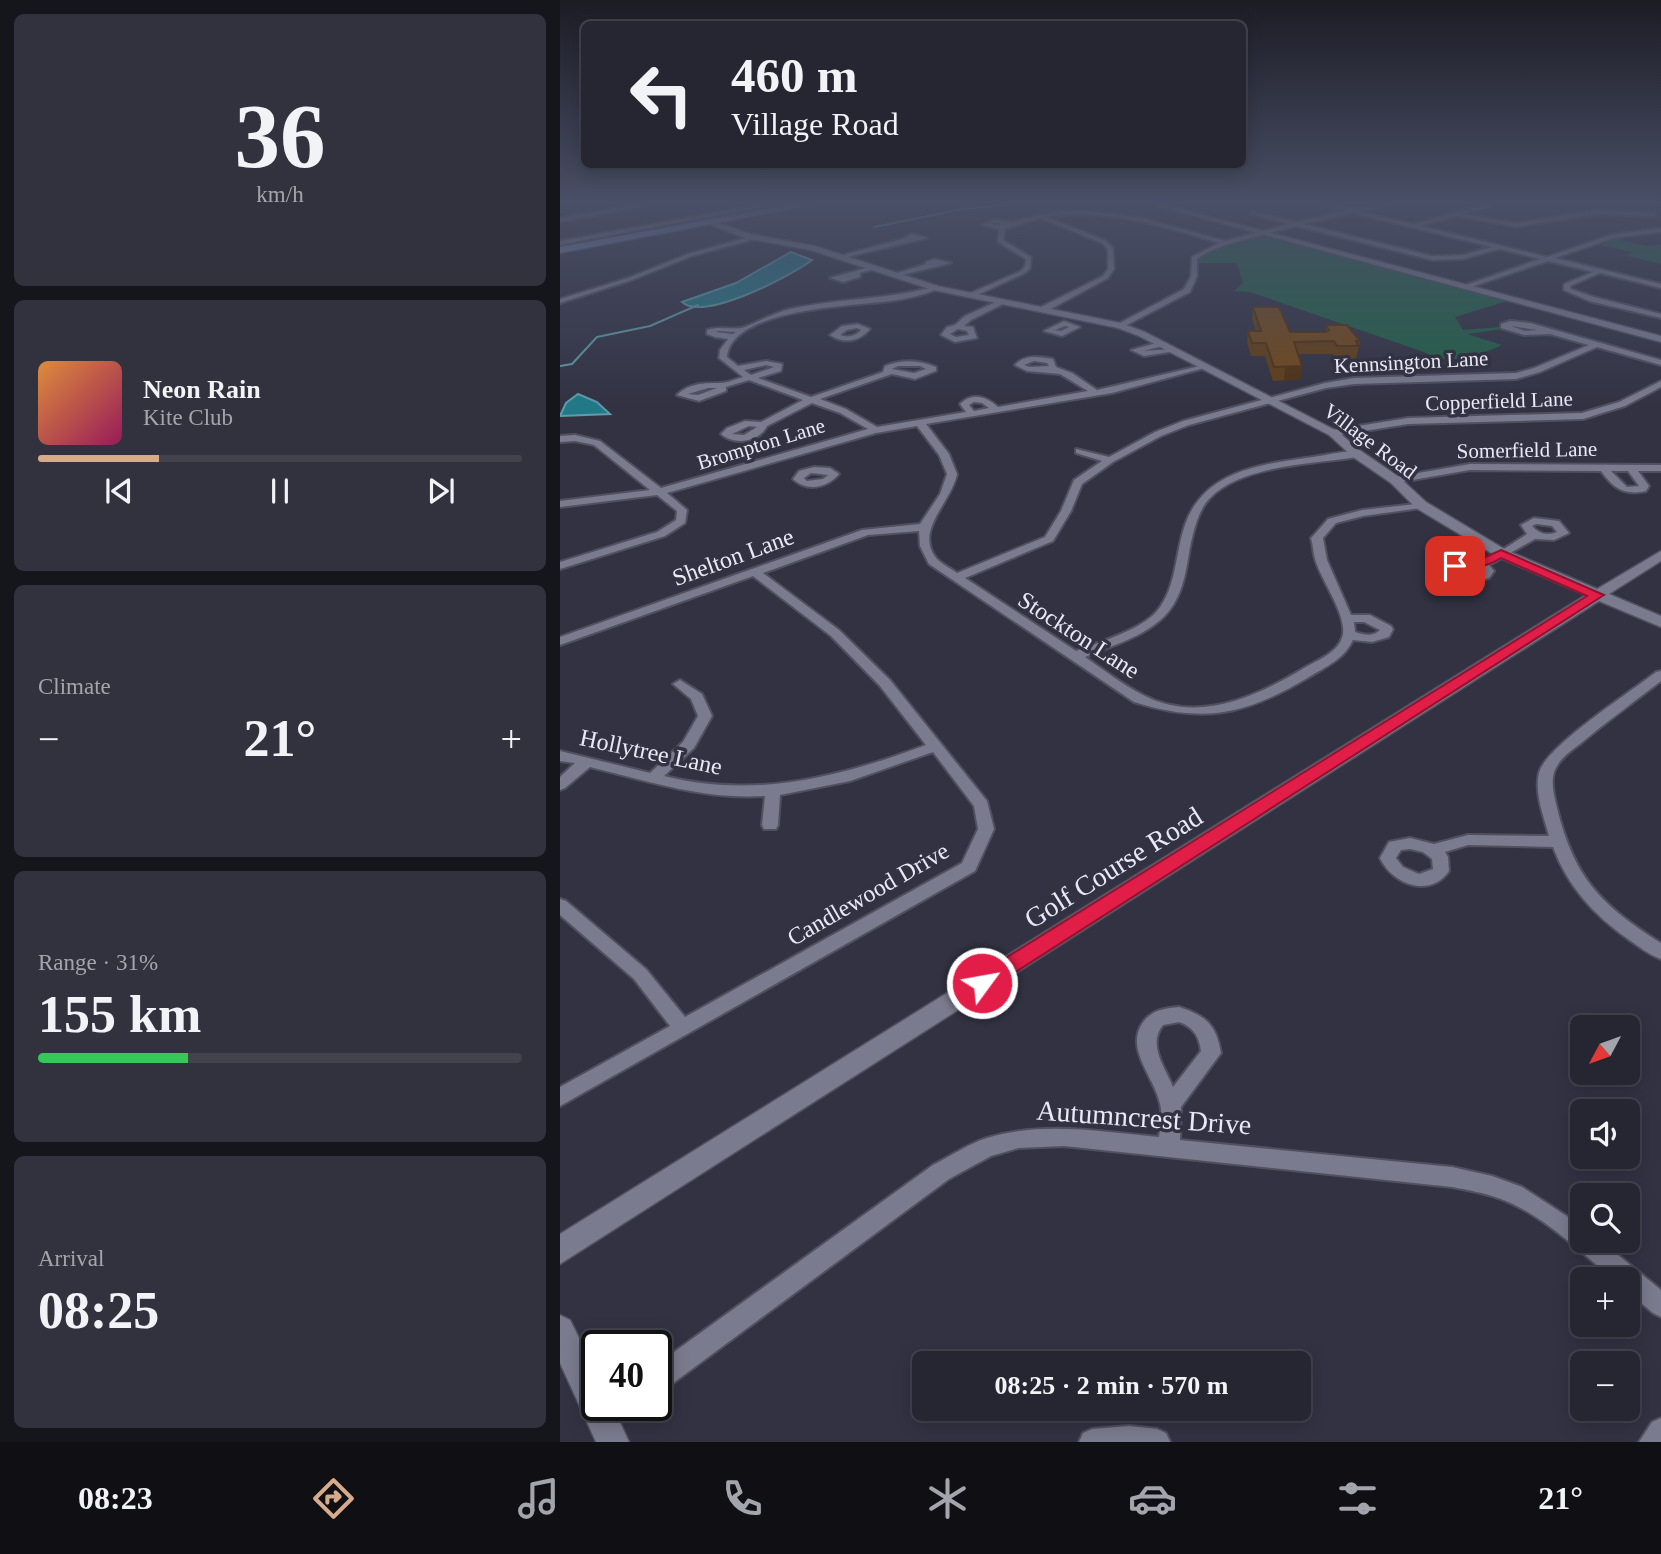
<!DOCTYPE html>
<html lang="en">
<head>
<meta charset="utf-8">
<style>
	:root { --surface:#262632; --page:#32323e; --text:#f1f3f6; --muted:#a4a5ac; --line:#42434d; --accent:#d6ab8b }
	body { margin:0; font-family:Georgia,serif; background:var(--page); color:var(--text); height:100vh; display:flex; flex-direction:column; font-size:26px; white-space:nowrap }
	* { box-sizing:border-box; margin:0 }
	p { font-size:23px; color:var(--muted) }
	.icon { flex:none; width:38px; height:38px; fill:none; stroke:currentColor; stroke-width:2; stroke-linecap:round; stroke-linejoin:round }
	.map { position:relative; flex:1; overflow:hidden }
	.details { display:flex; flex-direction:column; gap:14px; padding:14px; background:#15151c; width:560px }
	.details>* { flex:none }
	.guide { position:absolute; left:21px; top:21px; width:665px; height:147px; border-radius:10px; box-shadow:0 4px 18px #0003,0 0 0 2px var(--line); background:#262632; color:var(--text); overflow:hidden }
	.needle { width:46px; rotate:229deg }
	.fabs { position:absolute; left:1010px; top:1015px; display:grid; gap:14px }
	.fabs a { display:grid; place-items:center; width:70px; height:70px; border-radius:10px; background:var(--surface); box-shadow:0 4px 18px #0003,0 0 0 2px var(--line); font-size:35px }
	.speed { position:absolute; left:21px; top:1330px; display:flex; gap:14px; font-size:35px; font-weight:700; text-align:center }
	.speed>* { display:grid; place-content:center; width:91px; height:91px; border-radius:50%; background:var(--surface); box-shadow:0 4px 18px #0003,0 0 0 2px var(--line); line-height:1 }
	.speed .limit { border:4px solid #111; border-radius:10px; background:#fff; color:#111 }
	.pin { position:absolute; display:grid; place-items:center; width:60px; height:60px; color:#fff; margin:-30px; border-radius:14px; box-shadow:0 4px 10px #0006 }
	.me { position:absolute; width:77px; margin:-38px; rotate:58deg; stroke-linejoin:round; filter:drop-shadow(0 0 5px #0008) }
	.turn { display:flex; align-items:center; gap:24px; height:147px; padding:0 35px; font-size:32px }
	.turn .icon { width:91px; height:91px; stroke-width:2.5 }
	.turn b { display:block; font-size:49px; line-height:60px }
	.big { font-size:52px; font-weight:600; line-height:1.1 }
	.details .widget { flex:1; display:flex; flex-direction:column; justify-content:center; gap:10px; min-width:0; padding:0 24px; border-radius:10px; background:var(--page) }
	.details .dial { align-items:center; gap:0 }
	.dial b { font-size:91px; line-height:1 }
	.song { display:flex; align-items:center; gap:21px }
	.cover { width:84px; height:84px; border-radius:10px; background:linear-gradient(135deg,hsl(30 70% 55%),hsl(330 70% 35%)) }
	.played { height:7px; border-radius:4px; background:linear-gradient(90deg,var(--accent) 25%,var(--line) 25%) }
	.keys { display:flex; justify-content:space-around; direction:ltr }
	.heat { display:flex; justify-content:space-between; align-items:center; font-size:38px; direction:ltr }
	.charge { height:10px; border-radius:5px; background:linear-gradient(90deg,#34c759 31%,var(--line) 0) }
	.trip { position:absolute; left:352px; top:1351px; width:399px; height:70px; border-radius:10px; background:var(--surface); box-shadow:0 4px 18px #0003,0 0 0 2px var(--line); font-weight:600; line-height:70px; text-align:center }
	.tab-bar { display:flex; height:112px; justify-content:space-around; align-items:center; background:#0f0f14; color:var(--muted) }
	.tab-bar .icon { width:49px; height:49px }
	.tab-bar .current { color:var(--accent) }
	.tab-bar b { font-size:32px; color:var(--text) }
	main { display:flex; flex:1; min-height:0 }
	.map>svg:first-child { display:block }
</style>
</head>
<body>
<main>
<section class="details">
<div class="widget dial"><b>36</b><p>km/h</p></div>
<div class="widget">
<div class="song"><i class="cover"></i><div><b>Neon Rain</b><p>Kite Club</p></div></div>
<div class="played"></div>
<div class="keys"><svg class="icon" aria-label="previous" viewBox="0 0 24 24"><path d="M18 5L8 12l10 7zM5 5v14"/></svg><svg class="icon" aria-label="pause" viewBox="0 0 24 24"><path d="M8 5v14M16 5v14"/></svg><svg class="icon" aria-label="next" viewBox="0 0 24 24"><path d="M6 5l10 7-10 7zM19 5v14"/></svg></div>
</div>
<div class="widget"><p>Climate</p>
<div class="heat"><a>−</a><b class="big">21°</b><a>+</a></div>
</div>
<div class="widget"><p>Range · 31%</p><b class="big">155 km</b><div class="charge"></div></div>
<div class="widget"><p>Arrival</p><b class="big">08:25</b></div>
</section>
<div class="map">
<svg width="1101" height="1442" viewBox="0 0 1101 1442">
	<rect width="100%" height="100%" fill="#323243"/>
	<!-- green -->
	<g fill="#216147">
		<path d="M699,235L947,301L895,317L903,330L940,327L943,329L907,334L942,345C918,356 888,366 864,352L690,292L674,291L683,283L677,263H638V257L650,248Z"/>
		<path d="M1056,239L1086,246L1101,244V264L1067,256L1072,252L1040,245Z"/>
	</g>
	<!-- water -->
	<g fill="#217988" stroke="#5d9ba9" stroke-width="2">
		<path d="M231,252L252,260C231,276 143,322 122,302L176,283Z"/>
		<path d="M18,394L37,402L50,414L0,416L6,403Z"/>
	</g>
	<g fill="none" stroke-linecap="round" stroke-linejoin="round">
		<!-- stream -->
		<g stroke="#5d9ba9" stroke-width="2">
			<path d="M314,227L403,209L465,203"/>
			<path d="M0,366L12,364L37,337L90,326L138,305"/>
		</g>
		<defs>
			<g id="minor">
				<path d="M84,203H99L0,222V218Z"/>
				<path d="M208,203H222L0,245V241Z"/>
				<path d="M754,203C768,203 781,210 793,209C807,209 819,203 833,203L800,212L854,224L929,203H940L904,214L956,223L1037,210L1096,213L1094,216L1037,214L956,227L896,216L861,226L987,257L1051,235L1101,228V232L1054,238L995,258L1101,284V288L1040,273L1010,286L1011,289L1034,297L1101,314V318L1029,301L1004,290V284L1033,272L988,261L905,289L903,286L980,259L939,249L903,259L872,260L736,226L669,244L648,252L637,259V276L630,292L561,328H558V324L624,289L631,276L632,257L659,243C604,227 545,207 487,217L546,241L553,248L554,269L548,278L487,311H481V307L543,276L548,269V249L542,243L480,218L445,229L443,240L471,257L470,268L465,273L413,297L406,295L461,271L465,266L466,259L438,242L439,229L421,225L435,219L452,222L499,211H527L582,218L665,241L729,224L691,214L693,211L736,222L785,211ZM792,213L932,247L903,255L872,256L744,224ZM435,223L445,225L431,224Z"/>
				<path d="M352,234L367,238L279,259L276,257L342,239Z"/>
				<path d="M197,235L199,238L132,256L72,280L0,303V299L68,278L128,254Z"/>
				<path d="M374,259L391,263L334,277L331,275L366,264V262Z"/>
				<path d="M313,266L315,269L300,273V277L283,282L270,278Z"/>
				<path d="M376,286L378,289C363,295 347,299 331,301C295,306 171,308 167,357L178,366L206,361L222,364L221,371L198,378L251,397L323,372L325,366C342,359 359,360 376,367V371L355,379L332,374L260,399L286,409L317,427L406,412L400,404C412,392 426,396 438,407L528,391L500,374L467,371L455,365C465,354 479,357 493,359L496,367L512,373L537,390L644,365L648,367L552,393L366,424L389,454L397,474C392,502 352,532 378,560C383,565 392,569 397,573L485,537L501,511L514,480L542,461L516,453V449L549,457L595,432L623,421L765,383L794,378L956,373L974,368L1029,345L990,334L964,335L941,328V324L950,321L970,323L1101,360V365L1037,347L980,372L956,379L794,384L766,388L629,425L601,436L553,462L522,484L511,511L493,541L405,578L516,651C539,642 581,630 597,611C617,587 615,553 625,525C644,470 702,464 753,457C768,455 786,450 800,452V456L797,457C754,464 681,465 650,498C638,510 634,530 630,547C627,564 625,582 617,598C601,633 557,643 525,657C544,670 563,685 583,695C638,724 696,697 744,668C758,660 780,652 783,634C786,613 761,580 755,559C753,552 753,545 751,538L753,536L768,519L802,510L865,503L866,505L861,508L803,516L776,523L763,538L767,560L791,615H810L831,626L833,629L829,637L812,642L793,640C783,660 767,666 749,677C685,715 645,724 574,702L369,564L360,546L359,531L308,535L203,573L279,630L330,680L427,801L434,829L415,871L0,1106V1087L110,1026L74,979L0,915V899L6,901L86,969L125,1017L402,863L418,829L414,806L373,752L290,781L220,795L218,825L216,829H204L202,825L205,796C144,800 88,781 30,767L5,788L0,790V777L15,763L0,761V751L90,773L123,742L138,716L131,699L113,684L120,680L142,694L152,716L134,748L104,776C195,799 280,777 366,745L320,686L271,636L193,576L0,645V637L302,530L360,524L380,494L387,474L379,455L357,426L316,433L107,493L127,510L125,523L105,536L0,569V562L97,532L116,520L117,511L97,495L0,507V501L90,490L34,445L15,441L0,442V436L15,435L40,441L101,488L308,429L280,413L252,403L207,426C199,442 175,446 161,434L167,428L185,421L201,422L243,400L189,380L166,387V391L139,401L117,395C129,383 144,383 160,383C167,383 176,379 183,377L159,358L160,350L168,339L155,337L147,334V330C160,325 173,331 185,327C200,321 214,313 230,309C279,298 328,300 376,286ZM951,326L977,330L965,331ZM158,331L176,332L173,334L156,332ZM474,361L487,363L489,366L470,367L464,365ZM206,365L214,367L191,375L184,370ZM338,366H360L366,369L354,373L332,369ZM148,388H157L138,395L128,394ZM414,402L422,403L429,408L414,411L409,405ZM189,426L197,427L184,435L172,434ZM794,622H804L820,630C813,637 804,635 795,632Z"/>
				<path d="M440,300L447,302L411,320L404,326L413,327L417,338L395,342L381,335L387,327L395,325L405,316ZM398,329L407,331L409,335L396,337L390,334Z"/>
				<path d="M504,321L520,327L502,336L484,331ZM505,326L509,327L501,331L495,330Z"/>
				<path d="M298,324L310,329C299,342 284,344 270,335L282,326ZM297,328L301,330C296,336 287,338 280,335L287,330Z"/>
				<path d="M600,342H603V346L583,351L612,349L616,351L584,356L571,350Z"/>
				<path d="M1101,381V387L1065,406L1023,419L848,424L773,436L768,433L773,430L848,418L1022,413L1059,402Z"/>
				<path d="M910,464L1101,465V471H1078L1089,486L1086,491C1064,496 1053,488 1041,471L910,470L835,483L830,480L835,477ZM1051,471H1068L1079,486L1067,487Z"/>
				<path d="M254,467L270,468L279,474C267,488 247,492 233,479L239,471ZM251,473L268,475L263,479L247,481L244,478Z"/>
				<path d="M974,518L999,521L1009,533L994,540L975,539L929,565L934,571L929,578C913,583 899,582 888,569C895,555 905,562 917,561C929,560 956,541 967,534L961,525ZM976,524L992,526L997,532C988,536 979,534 972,526ZM904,566L917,568L922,572L920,574H909L900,568Z"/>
				<path d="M1101,671V681C1074,702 1046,722 1020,744C1012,750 1002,757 997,766C989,778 994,795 997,808C1014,878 1041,905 1101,943V959C1089,955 1078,946 1068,939C1034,915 1008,887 993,847L908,845L885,852L888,857L889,871C870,899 832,884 820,858L829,842L850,838L874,844L908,835L989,836C984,817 974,793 979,773C985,747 1072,691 1096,672ZM850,849L863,852L872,859L873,869L859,874L843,867L836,858L841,850Z"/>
				<path d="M619,1007C646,1016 656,1024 661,1053L621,1107L620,1140L892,1167L932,1176L962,1187L1022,1226V1241H1041L1101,1290V1317L1093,1313L1068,1292V1279H1053C1021,1252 980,1213 941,1199C925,1193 908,1190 892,1187L504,1146L459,1148L431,1156L389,1179L105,1389L96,1392V1365L373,1165C391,1156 408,1144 427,1138C483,1121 541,1132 599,1137C600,1127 603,1114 600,1104C595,1077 563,1048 584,1021C593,1010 605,1008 619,1007ZM619,1022C634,1027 639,1037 641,1051L613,1087C605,1067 587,1045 603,1025Z"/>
				<path d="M40,1405H73C68,1418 56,1426 43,1432L34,1428L30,1419L34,1410Z"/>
				<path d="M1101,1418V1442H1079L1092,1422Z"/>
				<path d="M569,1426L597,1429L606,1433L610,1442H519L523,1433L532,1429Z"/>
			</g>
			<g id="tertiary">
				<path d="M586,203H598L1101,336V342Z"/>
				<path d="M149,219L190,234L255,246L378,286L561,323L585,332L777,431L801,451L839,477L866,502L946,550L1037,589L1101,551V561L1049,594L1101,616V627L1039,601L0,1264V1234L1026,595L936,556L856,508L831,483L793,457L769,435L579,336L558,328L373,290L250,250L185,238L146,223Z"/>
				<path d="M0,1315L10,1320L37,1374V1405H52L69,1442H36L0,1363Z"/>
			</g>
			<path id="primary" d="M240,203H261L0,253V247Z"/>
		</defs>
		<!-- minor casing -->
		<use href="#minor" stroke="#50505f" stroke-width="4"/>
		<!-- tertiary casing -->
		<use href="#tertiary" stroke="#50505f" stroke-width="3"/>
		<!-- primary casing -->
		<use href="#primary" stroke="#50505f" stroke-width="3"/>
		<!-- minor -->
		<use href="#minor" fill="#7b7b8f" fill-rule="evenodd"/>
		<!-- tertiary -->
		<use href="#tertiary" fill="#7b7b8f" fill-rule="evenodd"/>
		<!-- primary -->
		<use href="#primary" fill="#7c86b2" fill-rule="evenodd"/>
	</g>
	<!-- wall -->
	<path fill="#623e16" d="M693,307L730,332H766V325L800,341L796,359H775L773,354H738L741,379L713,381L705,356H691L687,343L688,331H696L692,319Z"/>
	<!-- shaded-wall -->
	<path fill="#503212" d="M742,366L741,379L724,381L725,367Z"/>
	<!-- building -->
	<path fill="#72481a" stroke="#503212" stroke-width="2" d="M693,307H719L730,332H766L769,330L766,325H787L800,341H796L798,346H777L774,341L734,342L742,366L714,367L706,343H692L688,331H701Z"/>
	<!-- sky -->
	<linearGradient id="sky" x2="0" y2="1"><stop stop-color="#1c1c25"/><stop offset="0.5" stop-color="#494f66"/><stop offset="1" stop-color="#494f66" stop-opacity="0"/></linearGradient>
	<rect width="1101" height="405" fill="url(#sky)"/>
	<!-- route -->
	<path fill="#e11d48" stroke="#92132f" stroke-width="2" d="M941,550L1044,595L429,989L422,991L415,989L412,983L415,977L1027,596L941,558C919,571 916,564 895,570L888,566L908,558L919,560Z"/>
	<g text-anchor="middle" stroke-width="7" stroke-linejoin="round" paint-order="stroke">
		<!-- far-street labels -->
		<g font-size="21" fill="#e9e9f5" stroke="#323243">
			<text transform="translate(851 362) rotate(-3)" y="7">Kennsington Lane</text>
			<text transform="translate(939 401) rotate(-2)" y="7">Copperfield Lane</text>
			<text transform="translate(810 441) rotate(37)" y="7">Village Road</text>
			<text transform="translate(201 444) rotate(-17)" y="7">Brompton Lane</text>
			<text transform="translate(967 450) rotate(-1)" y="7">Somerfield Lane</text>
		</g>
		<!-- street labels -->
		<g font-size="24" fill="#e9e9f5" stroke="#323243">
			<text transform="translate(173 557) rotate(-20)" y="8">Shelton Lane</text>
			<text transform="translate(519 635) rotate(33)" y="8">Stockton Lane</text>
			<text transform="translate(91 752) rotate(12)" y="8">Hollytree Lane</text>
			<text transform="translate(308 894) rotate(-30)" y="8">Candlewood Drive</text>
		</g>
		<!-- near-street labels -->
		<g font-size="28" fill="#e9e9f5" stroke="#323243">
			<text transform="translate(553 867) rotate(-32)" y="10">Golf Course Road</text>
			<text transform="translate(584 1117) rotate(4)" y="10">Autumncrest Drive</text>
		</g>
	</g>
</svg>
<div class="fabs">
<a><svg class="needle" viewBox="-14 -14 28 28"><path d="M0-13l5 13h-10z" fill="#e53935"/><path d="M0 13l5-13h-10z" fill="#a4a5ac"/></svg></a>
<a><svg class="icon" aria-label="sound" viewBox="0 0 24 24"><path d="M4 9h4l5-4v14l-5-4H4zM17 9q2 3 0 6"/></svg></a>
<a><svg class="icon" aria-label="search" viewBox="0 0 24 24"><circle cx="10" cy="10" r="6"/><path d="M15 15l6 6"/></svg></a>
<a>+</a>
<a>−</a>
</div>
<div class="speed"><div class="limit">40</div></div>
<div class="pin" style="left:895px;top:566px;background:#d93025"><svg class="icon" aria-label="arrive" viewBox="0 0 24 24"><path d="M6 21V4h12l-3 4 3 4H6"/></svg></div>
<svg class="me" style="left:422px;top:983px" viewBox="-20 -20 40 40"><circle r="17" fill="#e11d48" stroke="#fff" stroke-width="3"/><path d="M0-11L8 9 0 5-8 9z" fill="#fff"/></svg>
<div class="trip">08:25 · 2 min · 570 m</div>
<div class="guide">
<div class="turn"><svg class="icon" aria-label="left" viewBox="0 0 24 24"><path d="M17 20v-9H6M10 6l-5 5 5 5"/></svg><div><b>460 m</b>Village Road</div></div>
</div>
</div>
</main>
<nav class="tab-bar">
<b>08:23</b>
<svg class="icon current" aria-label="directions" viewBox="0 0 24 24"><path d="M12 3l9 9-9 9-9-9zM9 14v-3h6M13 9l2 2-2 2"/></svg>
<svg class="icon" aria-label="music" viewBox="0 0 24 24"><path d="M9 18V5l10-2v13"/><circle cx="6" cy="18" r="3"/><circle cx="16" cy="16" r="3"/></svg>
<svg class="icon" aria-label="phone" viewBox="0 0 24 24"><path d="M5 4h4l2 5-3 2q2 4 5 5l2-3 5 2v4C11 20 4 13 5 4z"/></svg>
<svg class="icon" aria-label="climate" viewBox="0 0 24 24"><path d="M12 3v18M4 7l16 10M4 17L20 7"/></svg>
<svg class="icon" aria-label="car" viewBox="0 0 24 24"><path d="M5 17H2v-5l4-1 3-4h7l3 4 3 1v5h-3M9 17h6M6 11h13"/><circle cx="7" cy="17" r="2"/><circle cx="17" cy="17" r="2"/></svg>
<svg class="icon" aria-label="filters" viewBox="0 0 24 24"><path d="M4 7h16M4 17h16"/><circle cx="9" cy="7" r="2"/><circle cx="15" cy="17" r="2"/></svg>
<b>21°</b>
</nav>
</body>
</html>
